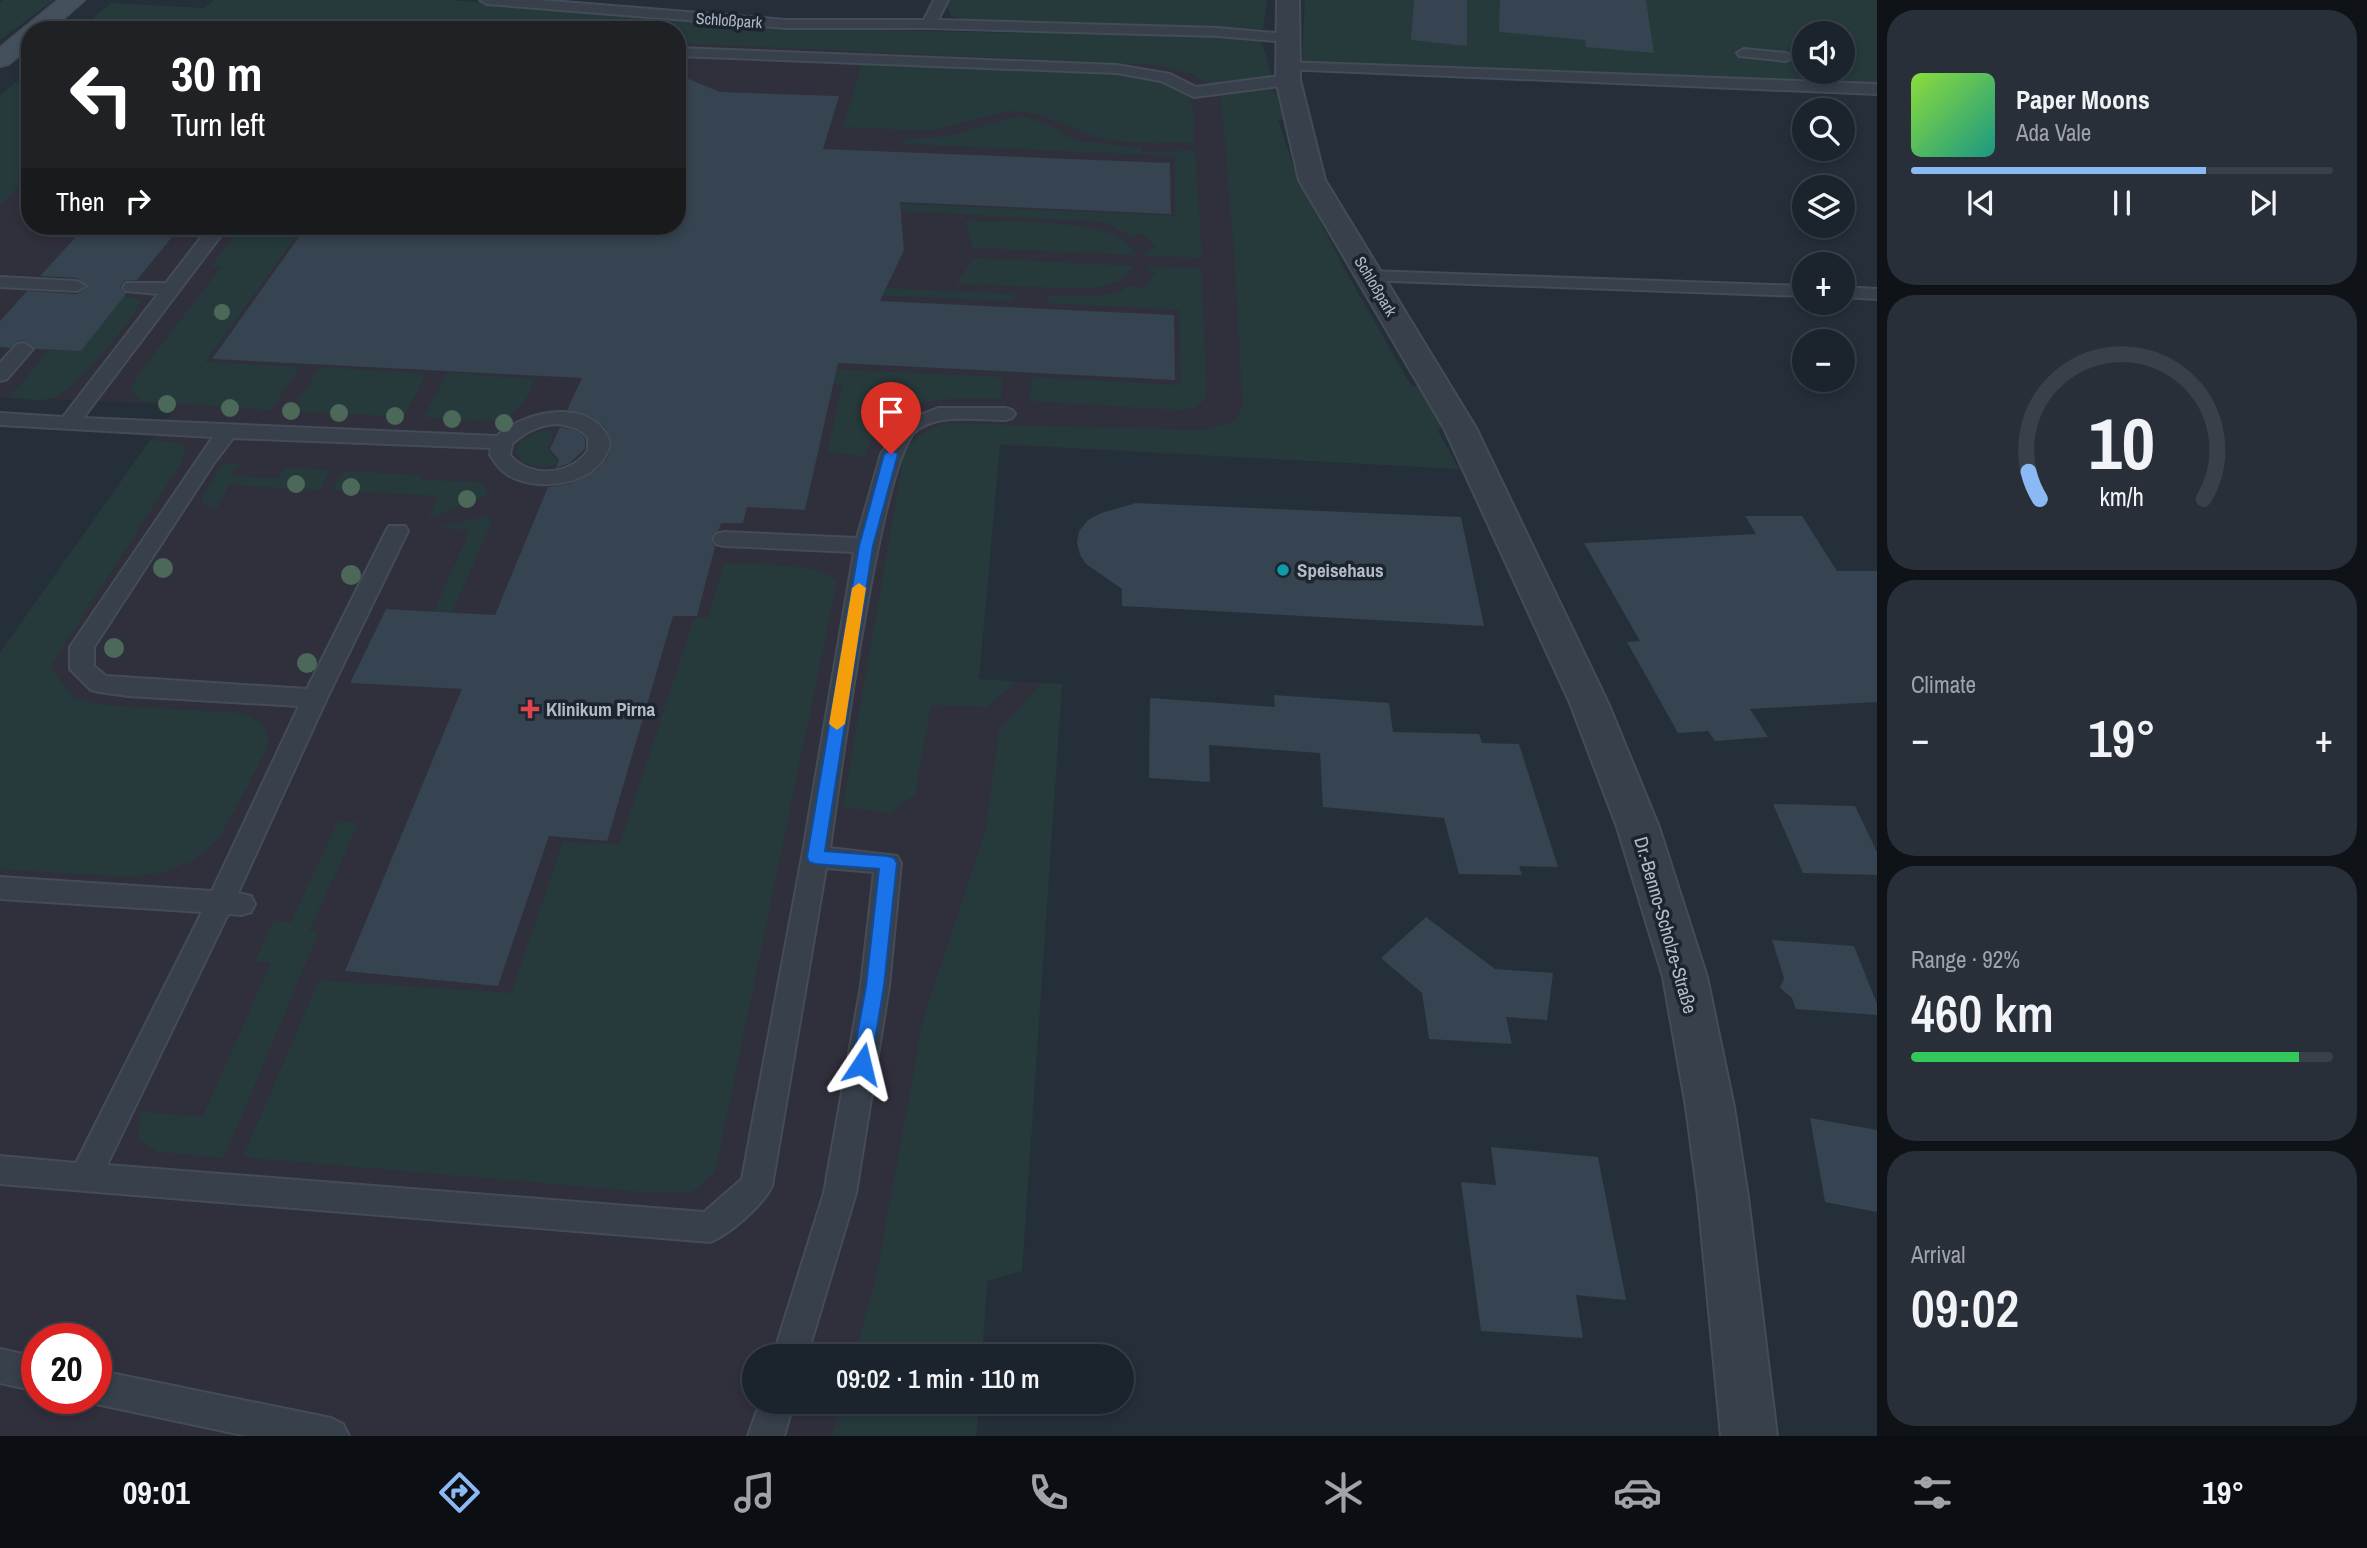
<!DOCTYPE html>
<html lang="en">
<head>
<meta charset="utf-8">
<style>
	:root { --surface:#1b232c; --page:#282f38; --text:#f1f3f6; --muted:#a0a4a9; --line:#394048; --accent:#8bb9f3 }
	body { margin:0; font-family:"Archivo Narrow",sans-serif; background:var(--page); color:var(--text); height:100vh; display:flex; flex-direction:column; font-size:26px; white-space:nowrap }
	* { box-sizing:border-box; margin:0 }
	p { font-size:23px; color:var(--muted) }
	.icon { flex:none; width:38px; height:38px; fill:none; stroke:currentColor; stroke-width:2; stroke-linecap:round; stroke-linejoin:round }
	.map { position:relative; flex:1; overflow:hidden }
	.panel { display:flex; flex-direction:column; gap:10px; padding:10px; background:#0f1318; width:490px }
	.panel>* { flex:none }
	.guide { position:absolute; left:21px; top:21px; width:665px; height:214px; border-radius:28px; box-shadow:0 4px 10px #0003,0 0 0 2px var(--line); background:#202124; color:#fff; overflow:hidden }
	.tools { position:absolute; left:1792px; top:21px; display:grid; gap:14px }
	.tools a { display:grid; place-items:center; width:63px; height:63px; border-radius:50%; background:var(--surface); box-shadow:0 4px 10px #0003,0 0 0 2px var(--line); font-size:35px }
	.speed { position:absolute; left:21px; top:1323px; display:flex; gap:14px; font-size:35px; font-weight:700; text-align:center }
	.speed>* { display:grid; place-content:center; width:91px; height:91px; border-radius:50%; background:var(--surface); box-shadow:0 4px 10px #0003,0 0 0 2px var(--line); line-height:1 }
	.speed .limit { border:10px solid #d22; background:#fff; color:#111 }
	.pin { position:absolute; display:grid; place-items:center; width:60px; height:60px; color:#fff; margin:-72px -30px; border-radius:50% 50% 50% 0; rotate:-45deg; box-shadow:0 0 7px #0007 }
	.pin .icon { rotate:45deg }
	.me { position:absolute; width:77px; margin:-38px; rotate:10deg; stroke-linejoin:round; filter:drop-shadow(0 0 5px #0008) }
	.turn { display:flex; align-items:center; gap:24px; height:147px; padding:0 35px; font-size:32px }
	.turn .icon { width:91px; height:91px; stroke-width:2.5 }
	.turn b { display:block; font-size:49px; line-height:60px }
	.then { display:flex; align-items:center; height:66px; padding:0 35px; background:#0003; gap:14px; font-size:26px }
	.big { font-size:52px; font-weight:600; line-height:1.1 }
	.panel .tile { flex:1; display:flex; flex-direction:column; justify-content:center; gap:10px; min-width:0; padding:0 24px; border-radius:28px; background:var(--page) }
	.panel .dial { align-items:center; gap:0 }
	.dial svg { height:182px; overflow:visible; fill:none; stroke:var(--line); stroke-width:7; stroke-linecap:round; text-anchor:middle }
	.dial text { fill:var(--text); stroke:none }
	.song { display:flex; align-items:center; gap:21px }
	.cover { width:84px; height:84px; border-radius:10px; background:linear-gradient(135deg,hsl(90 70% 55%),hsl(170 70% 35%)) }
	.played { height:7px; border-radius:4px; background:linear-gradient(90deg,var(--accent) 70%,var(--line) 70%) }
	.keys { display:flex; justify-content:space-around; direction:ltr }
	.heat { display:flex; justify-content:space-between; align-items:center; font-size:38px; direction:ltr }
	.charge { height:10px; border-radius:5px; background:linear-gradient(90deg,#34c759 92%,var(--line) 0) }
	.trip { position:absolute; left:742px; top:1344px; width:392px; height:70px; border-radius:35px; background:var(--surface); box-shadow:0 4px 10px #0003,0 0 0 2px var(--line); font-weight:600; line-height:70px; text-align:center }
	.menu { display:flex; height:112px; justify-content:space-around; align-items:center; background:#0b0e12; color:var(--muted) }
	.menu .icon { width:49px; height:49px }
	.menu .on { color:var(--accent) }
	.menu b { font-size:32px; color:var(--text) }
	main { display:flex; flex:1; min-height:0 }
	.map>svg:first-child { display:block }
</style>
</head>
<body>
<main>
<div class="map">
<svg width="1877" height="1436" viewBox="0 0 1877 1436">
	<rect width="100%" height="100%" fill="#242f3a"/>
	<!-- medical -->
	<path fill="#302f3c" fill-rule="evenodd" d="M168,6L1265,53L1277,95L1284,98L1278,120L1297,178L1350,279L1459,469L1000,445L979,679L1062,684L1022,1271L987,1281L982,1356H754V1402H979L976,1436H0V652L150,440L178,405L0,397V174L30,144V226H677V30ZM37,1339H96V1398H37Z"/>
	<!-- green -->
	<g fill="#263a3b" fill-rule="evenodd">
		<path d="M3,0H54L0,40V3Z"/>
		<path d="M214,0H449L783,28L1215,37L1262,42L1273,81L1216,88L1191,74L1156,65L677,43V30H79L111,3L204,8Z"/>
		<path d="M950,0H1267L1263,29L970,21L951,16L947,7Z"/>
		<path d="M1305,0H1877V85L1302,60ZM1804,33H1843V72H1804Z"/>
		<path d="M862,62L1126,72L1158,79L1186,92L1193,110L1194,143C1166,142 1134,145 1107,139C1072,131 1044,110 1008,111L930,131L843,127Z"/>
		<path d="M30,71V175L0,205V95Z"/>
		<path d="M1266,88L1284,98L1288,117L1278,120L1297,178L1350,279L1411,385L1429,391L1446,421L1438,431L1459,469L1000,444L979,679L1017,682L986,707L931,705L915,795L890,813L843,807L904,453L918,435L944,423L1202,430L1233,422L1243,407L1234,251L1221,100L1217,93Z"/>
		<path d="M1014,117H1025L1064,131L1060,134L1082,142C1086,140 1131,148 1142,148V152L1195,150L1202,258L1146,256L1145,252L1156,248L1143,234L1131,236L1105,222L884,210L887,203L1175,216V156L903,144L904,139L948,136Z"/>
		<path d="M965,221C1000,222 1125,216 1135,255L973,248Z"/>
		<path d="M241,226H351L346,233L300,231L205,362L300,367L271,410L140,401L131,390L136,378L221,267L211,266Z"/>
		<path d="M974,258L1134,266L1121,281L1090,289L956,284Z"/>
		<path d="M1148,267L1201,268L1207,395C1200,408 1192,409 1179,410L1029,401L1033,377L1181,385L1179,310L1046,303L1049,295C1077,296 1108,301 1132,285L1144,288L1156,273L1147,270Z"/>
		<path d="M867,287L1014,294L1015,301L865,295Z"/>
		<path d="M124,296L142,300C134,319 73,392 54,398C40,402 25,399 10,398L49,350L81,351Z"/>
		<path d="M320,367L426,374L404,417L291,411Z"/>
		<path d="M830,369L1002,377L1001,399C945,397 889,395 865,456L827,452L843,384L828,382Z"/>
		<path d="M447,373L535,379C531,388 526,401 519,408C498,430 451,418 424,417Z"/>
		<path d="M555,430L547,449L561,464C545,468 525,470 516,453C520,435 538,431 555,430Z"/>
		<path d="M150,440L173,442L186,447L181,463L50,667L74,698L103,705L242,713L263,723L269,740L264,755L219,839L195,859L166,872L129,877L0,869V653Z"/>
		<path d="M222,464H238L231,476L278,478L285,467L330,470L320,490L229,485L217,509L204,504L201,499Z"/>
		<path d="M343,471L422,475L421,480L480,482L487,488L486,496L428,519L438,496L332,490Z"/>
		<path d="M481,517H489L491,524L448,621L430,620L470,530L438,528Z"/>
		<path d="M724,563C751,565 818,562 837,581L715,1173L692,1192L656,1193L243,1157L319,980L511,993L563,842L620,844L694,618H708Z"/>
		<path d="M1042,683L1062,684L1022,1271L987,1281L982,1356H854L875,1283L924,1016L986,829L999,730Z"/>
		<path d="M338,821L359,822L309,931L319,932L224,1158L157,1152L138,1138L140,1112L203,1116L271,963L255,961L273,921L291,922Z"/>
		<path d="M842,1402H979L976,1436H832Z"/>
	</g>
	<!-- building -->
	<g fill="#364350">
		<path d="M1414,0H1467V46L1411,40Z"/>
		<path d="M1500,0H1646L1654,53L1586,47L1585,40L1499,32Z"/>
		<path d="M677,74L720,92L839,96L823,149L1170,163L1171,214L900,202L904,250L880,301L1174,315L1175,380L838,363L805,510L747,507L743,523H721L719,530L714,533L711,540L715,547L697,616H673L607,841L549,836L498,986L345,971L462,689L350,683L386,609L495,615L548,487L569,484L597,470L608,457L612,441L604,426L591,416L567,410L582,378L212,359L301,234L349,236L356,226H677Z"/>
		<path d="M86,226H181L137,280L124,281L120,287L126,294L81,351L35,349L22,340L10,348L0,347V321L27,291L77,294L88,287L77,278L40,276Z"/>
		<path d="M560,427L577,431L585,438V449L570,463L556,468L559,460L550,449Z"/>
		<path d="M1136,503L1461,517L1484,626L1122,606V589L1086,564L1080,555L1077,542L1079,531L1088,520L1101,513Z"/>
		<path d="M1745,516H1802L1837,571H1877V702L1750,709L1768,737L1715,741L1708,731L1678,733L1627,642L1640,641L1584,543L1756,534Z"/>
		<path d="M1274,695L1389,703L1393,732L1479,734L1482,743L1519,744L1558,867L1519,866L1522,875L1459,874L1444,818L1323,807L1320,753L1209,745L1210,782L1149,778L1150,698L1275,707Z"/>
		<path d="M1773,804L1855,806L1877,852V875L1803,873Z"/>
		<path d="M1426,917L1495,969L1553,973L1547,1020L1506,1017L1512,1044L1429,1039L1422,993L1381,958Z"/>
		<path d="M1772,940L1854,946L1877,1004V1015L1796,1009L1792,998L1780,988L1784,978Z"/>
		<path d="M1810,1118L1877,1130V1212L1825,1202Z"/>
		<path d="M1491,1147L1598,1157L1626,1300L1576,1295L1583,1338L1481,1331L1461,1182L1496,1185Z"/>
	</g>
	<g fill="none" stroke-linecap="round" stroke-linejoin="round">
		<defs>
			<g id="service">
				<path d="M480,0H539L786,20H924L934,0H948L938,20L1218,28L1287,34L1294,38L1287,42L1218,36L929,28H786L487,4Z"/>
				<path d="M677,48L1117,65L1170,74L1196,87L1288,75L1296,80L1288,85L1194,97L1161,81L1117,73L677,56Z"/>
				<path d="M1744,49L1786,53L1793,57L1786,61L1739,56L1737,53Z"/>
				<path d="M1289,62L1877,84V94L1284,69L1282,66L1284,63Z"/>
				<path d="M210,226H228L83,418L497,436C525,410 594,396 610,442C604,484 539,494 508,475C500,470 495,463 490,455L491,448L233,438L214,463L94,647V666L106,676L307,689L386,531L389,526H405L408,531L327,698L238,893L251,896L255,904L251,912L241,915L228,914L107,1165L704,1212L742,1179L802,857L854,552L724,546L716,544L713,539L716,534L724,532L857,538L881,454L901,422L939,408H1005L1012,410L1015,414L1012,418L1005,420C978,420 940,413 917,430C881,456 839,786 830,848L897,856L901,863L889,986L856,1193L807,1356H773L824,1193L861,986L874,872L826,868L772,1186C763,1205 729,1235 710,1242L0,1184V1156L76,1163L202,912L0,899V877L212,891L299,706L128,696L99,692L91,690L70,669V647L74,641L213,437L0,425V413L63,417L158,294L126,291L123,287L126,283H166ZM560,424L578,429L588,437V450C572,476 529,479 510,455L512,444C526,431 541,424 560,424Z"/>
				<path d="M1370,271L1804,286V296L1364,280L1361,276Z"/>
				<path d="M0,277L77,281L86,286L77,291L0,287Z"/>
				<path d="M1843,287L1877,289V299L1843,297Z"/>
				<path d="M23,343L33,349L7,379L0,381V363L16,345Z"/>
				<path d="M0,1349L37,1357V1391L0,1383Z"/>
				<path d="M96,1370L331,1418L343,1424L349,1436H247L96,1404L83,1398H96Z"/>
				<path d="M760,1402H794L784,1436H748Z"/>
			</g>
			<path id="minor" d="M1277,0H1299L1300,80L1325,180L1476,428L1608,703L1659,827L1707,977L1734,1107L1748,1197L1777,1436H1721L1698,1197L1686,1107L1663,977L1617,827L1570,703L1444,428L1299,180L1276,80Z"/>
			<path id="secondary" d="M59,0H84L50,30H30V47L8,64L0,66V48Z"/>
		</defs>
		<!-- service casing -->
		<use href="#service" stroke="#434c57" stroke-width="4"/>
		<!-- minor casing -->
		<use href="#minor" stroke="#434c57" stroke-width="4"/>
		<!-- secondary casing -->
		<use href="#secondary" stroke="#434c57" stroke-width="4"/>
		<!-- service -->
		<use href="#service" fill="#37404b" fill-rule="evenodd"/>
		<!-- minor -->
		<use href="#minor" fill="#37404b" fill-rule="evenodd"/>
		<!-- secondary -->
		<use href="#secondary" fill="#45505d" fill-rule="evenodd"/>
	</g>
	<!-- trees -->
	<g fill="#4b6859">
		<circle cx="222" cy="312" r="8"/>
		<circle cx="167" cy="404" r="9"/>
		<circle cx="230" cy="408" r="9"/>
		<circle cx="291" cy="411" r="9"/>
		<circle cx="339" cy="413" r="9"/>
		<circle cx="395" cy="416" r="9"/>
		<circle cx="452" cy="419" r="9"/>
		<circle cx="504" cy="423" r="9"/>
		<circle cx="296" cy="484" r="9"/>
		<circle cx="351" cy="487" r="9"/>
		<circle cx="467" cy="499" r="9"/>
		<circle cx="163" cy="568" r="10"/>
		<circle cx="351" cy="575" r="10"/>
		<circle cx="114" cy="648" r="10"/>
		<circle cx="307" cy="663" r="10"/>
	</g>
	<!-- route -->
	<path fill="#1a73e8" stroke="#114b97" stroke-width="2" d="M891,450L898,454L873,546L825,851L888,856L894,858L897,863L884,986L871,1064L869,1070L862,1072L855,1070L852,1064L866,986L879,869L815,864L809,862L807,857L859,546L884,454Z"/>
	<!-- slow -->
	<path fill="#f59e0b" d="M859,583L866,588L845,724L837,730L829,724L852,588Z"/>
	<!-- markers -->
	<circle fill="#0f9aa8" stroke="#1c252f" stroke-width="2.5" cx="1283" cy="570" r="7"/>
	<path fill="#e0444e" stroke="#1c252f" stroke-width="2.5" d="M526.5 698.5h7v7h7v7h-7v7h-7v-7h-7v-7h7z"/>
	<g text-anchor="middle" stroke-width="7" stroke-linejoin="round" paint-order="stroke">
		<!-- far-street labels -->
		<g font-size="16" fill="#b3bbc6" stroke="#1c252f">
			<text transform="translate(729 20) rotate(4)" y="6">Schloßpark</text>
			<text transform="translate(1376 286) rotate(59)" y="6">Schloßpark</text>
		</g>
		<!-- poi labels -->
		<g font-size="19" font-weight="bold" fill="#b3bbc6" stroke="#1c252f" text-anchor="start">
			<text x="1297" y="577">Speisehaus</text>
			<text x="546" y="716">Klinikum Pirna</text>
		</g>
		<!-- street labels -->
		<g font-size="19" fill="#b3bbc6" stroke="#1c252f">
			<text transform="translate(1666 925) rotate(74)" y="7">Dr.-Benno-Scholze-Straße</text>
		</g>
	</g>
</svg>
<div class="tools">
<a><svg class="icon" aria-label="sound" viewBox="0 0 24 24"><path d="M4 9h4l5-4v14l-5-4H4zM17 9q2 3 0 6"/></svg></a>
<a><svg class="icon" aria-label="search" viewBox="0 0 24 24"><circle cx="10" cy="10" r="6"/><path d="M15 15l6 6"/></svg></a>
<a><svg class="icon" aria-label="layers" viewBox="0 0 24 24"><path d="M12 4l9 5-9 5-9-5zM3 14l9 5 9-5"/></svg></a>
<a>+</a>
<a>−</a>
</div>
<div class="speed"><div class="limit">20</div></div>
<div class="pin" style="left:891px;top:454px;background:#d93025"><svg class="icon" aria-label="arrive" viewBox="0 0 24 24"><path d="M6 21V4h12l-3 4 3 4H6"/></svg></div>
<svg class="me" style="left:862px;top:1064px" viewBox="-20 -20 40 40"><path d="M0-17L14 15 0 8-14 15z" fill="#1a73e8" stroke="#fff" stroke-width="4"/></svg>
<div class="trip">09:02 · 1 min · 110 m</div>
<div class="guide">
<div class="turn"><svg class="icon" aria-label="left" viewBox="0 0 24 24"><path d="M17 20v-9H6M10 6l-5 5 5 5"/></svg><div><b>30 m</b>Turn left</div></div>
<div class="then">Then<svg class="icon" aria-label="right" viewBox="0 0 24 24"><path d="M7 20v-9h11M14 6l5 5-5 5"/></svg></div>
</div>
</div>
<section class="panel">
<div class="tile">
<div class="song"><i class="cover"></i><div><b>Paper Moons</b><p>Ada Vale</p></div></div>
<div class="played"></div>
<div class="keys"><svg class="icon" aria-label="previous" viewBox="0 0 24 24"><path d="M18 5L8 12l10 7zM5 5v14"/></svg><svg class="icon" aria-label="pause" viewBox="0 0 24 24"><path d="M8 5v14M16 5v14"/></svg><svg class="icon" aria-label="next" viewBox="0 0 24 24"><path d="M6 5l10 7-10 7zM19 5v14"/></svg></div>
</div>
<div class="tile dial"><svg viewBox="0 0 100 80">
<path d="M14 69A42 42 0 1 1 86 69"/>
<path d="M14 69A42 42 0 0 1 9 57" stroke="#8bb9f3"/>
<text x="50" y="56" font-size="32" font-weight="700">10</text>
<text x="50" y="72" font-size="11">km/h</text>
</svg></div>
<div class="tile"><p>Climate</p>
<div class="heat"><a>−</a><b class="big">19°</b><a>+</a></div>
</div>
<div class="tile"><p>Range · 92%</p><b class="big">460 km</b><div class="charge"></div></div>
<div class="tile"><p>Arrival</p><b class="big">09:02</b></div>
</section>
</main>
<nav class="menu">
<b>09:01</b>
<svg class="icon on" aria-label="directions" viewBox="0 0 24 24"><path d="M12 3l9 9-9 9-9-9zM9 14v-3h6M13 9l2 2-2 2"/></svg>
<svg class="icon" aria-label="music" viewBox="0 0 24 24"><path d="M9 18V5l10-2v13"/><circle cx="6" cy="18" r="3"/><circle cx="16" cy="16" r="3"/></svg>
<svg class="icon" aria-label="phone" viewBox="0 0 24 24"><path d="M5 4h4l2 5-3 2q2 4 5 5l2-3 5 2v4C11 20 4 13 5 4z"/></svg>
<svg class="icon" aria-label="climate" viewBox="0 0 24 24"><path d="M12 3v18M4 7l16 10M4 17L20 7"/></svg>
<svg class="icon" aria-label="car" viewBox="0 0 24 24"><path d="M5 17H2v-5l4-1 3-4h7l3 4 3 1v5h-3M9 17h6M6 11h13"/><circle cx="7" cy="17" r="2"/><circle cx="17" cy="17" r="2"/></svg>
<svg class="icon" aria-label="filters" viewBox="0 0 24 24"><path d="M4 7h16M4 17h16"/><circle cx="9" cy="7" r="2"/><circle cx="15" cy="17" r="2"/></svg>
<b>19°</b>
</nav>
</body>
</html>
